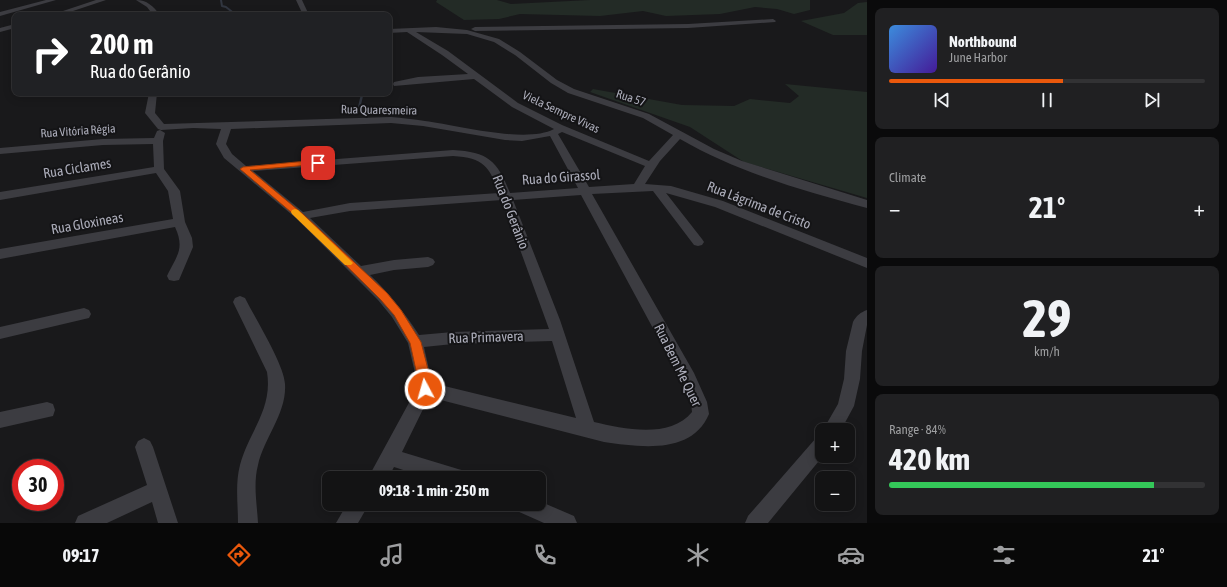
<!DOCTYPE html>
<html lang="en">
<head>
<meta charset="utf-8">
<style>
	:root { --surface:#131314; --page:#202022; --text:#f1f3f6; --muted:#9d9ea0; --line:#323234; --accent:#ea580c }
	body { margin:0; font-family:"Asap Condensed",sans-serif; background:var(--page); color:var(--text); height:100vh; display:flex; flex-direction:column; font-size:15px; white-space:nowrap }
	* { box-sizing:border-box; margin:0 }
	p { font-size:13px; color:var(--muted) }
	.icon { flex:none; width:22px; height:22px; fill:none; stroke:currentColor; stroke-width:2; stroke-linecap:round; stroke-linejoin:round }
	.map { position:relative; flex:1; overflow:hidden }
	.sheet { display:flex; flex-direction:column; gap:8px; padding:8px; background:#0a0a0b; width:360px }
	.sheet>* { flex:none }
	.hud { position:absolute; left:12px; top:12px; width:380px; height:84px; border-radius:8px; box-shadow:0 2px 10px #0003,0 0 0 1px var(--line); background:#202124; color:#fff; overflow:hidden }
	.fabs { position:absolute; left:815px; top:423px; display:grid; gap:8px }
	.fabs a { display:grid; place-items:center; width:40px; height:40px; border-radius:8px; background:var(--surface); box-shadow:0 2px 10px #0003,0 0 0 1px var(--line); font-size:20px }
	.speed { position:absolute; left:12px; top:459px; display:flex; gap:8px; font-size:20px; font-weight:700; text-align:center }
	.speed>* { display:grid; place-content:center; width:52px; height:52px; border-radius:50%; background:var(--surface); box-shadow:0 2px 10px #0003,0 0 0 1px var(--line); line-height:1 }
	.speed .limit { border:6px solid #d22; background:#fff; color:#111 }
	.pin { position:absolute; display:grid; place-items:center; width:34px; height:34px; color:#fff; margin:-17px; border-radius:8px; box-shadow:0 2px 6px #0006 }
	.me { position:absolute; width:44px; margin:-22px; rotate:354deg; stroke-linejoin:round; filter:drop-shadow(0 0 3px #0008) }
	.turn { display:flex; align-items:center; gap:14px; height:84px; padding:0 12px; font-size:18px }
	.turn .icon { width:52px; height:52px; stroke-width:2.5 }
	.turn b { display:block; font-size:28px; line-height:34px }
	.big { font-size:30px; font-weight:700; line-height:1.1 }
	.sheet .widget { flex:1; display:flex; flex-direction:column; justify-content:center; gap:6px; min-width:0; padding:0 14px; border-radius:8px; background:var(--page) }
	.sheet .dial { align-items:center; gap:0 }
	.dial b { font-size:52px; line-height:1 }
	.song { display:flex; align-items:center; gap:12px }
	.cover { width:48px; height:48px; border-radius:6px; background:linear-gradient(135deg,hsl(210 70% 55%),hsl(260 70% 35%)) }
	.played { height:4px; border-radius:2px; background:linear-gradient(90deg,var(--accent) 55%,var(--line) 55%) }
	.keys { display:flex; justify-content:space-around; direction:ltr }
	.heat { display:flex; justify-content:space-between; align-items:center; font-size:22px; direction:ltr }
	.charge { height:6px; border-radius:3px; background:linear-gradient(90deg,#34c759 84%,var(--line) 0) }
	.trip { position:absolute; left:322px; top:471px; width:224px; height:40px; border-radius:8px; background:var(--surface); box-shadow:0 2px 10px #0003,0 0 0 1px var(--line); font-weight:700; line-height:40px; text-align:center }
	.tabs { display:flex; height:64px; justify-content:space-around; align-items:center; background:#080808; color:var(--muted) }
	.tabs .icon { width:28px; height:28px }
	.tabs .on { color:var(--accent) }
	.tabs b { font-size:18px; color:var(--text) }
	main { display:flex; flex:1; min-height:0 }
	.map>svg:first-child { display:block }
</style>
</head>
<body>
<main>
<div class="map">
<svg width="867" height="523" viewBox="0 0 867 523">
	<rect width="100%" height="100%" fill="#19191b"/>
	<!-- green -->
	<g fill="#232b26">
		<path d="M437,0H497L511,4L590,0H810V10L794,14L777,9L755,7L720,14L666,16L643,11L600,16L520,14L499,19L464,20L436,2Z"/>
		<path d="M867,2V35H833L801,21L844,13L858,3Z"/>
		<path d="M785,84L867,92V198L744,162L690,127L590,92L593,89L682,105L734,106L750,99L790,103L799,96Z"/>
	</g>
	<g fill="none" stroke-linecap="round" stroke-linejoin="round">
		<!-- stream-far1 -->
		<path stroke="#313640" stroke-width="2" d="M221,0L222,6L226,7L236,15"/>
		<!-- stream -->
		<path stroke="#313640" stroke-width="2.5" d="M358,93L362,95L359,108"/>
		<!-- street -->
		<g fill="#3c3c41" fill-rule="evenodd">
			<path d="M46,0H56L0,16V12Z"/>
			<path d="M96,0H106L61,15H51Z"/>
			<path d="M136,0C147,0 153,6 160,15H153L147,7Z"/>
			<path d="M296,0H302L309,15H303Z"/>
			<path d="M773,19L776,21L775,22L688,28L475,31L471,29L475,27L688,24Z"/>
			<path d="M15,24V28L0,32V28Z"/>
			<path d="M436,27L467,30L499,39L520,52L557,80L574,89L649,114L714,149L742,161L867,200V208C803,191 737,172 680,139L660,161L645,184L671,186L723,201L867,258V268L715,207L666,193L702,239L704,242L702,245L698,246L694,245L653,191L592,194L694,373L707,402L709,414C692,455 640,447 604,442L429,397L402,452L458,469L465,471L467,478H428L394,467L388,478H368L417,388L415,373L408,343L392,317L378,300L297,219L224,158L216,144L221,129L193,128L161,130L158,129L145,113L149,93H157L155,113L164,124L391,117C402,118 414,119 425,121C457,125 526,144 554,129L512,107L474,79L394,86L393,84L394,82L418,77L468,74L442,55L407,32L389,33V29ZM416,32L467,34L494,42L515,55L551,83L568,93L643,118L673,135L649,161L562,125L518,103L448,51ZM391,123L423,126L505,140L522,141L550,136L578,188L510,193C497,160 488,152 453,150L246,166L232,154L226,144L231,129ZM562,132L645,166L634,184L589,187L558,134ZM453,156C484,158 489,166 499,193L350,203L303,212L253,171ZM581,195L682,382L691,402L692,412C670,439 624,429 594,422L560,320L513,200ZM502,200L549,329L453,332L419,335C404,312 390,294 370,275L394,270L428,267L433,265L435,262L433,259L428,257L394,260L361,266L310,218L350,211ZM552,341L576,418L432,383L424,347L453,344Z"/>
			<path d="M160,130L165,133L163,141L164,169L180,191L185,222L192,238L193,247L179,280L174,281L169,280L167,276C177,255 185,249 175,227L0,259V249L173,219L168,191L156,173L0,200V192L154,167L153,144L103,145L0,154V148L103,139L154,138L157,131Z"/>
			<path d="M240,296L245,298C255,318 284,364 285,384C287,413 264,438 258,465C253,484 257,504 258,523H238C238,504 235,484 240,465C249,431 273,410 267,372L233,302L235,298Z"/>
			<path d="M84,308L89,310L91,314L89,318L0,339V327Z"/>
			<path d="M867,310V325L862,351L860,379L854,406L841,430H823L838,404L844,379L846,351L853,322C856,316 861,312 867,310Z"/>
			<path d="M47,402L53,404L55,410L53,416L0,428V412Z"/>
			<path d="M822,435V456H823L768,523H745L748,516L816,438Z"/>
			<path d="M144,438L150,441L153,447L178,523H158L152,502L107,523H75L78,516L147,485L135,447L138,441Z"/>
			<path d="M539,501L574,516L577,523H544L517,511L514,504H539Z"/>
			<path d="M347,504H369L358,523H336Z"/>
		</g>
	</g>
	<!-- route -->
	<path fill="#ea580c" stroke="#983908" d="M318,160L321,161V164L250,170L304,215L387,293L401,310L421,342L429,373L430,389L429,393L425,394L421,393L410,343L394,315L380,299L298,218L240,169L243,167Z"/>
	<!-- slow -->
	<path fill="#f59e0b" d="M295,209L298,210L351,261L353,263L351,265H345L292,214L291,212L292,210Z"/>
	<g text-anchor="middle" stroke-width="4" stroke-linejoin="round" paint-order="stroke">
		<!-- far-street labels -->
		<g font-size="12" fill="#acadba" stroke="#141416">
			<text transform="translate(631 98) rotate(18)" y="4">Rua 57</text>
			<text transform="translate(379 110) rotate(1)" y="4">Rua Quaresmeira</text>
			<text transform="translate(561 112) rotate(25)" y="4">Viela Sempre Vivas</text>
			<text transform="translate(78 131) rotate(-4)" y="4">Rua Vitória Régia</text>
		</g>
		<!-- street labels -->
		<g font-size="14" fill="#acadba" stroke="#141416">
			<text transform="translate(77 168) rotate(-9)" y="5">Rua Ciclames</text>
			<text transform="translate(561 177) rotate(-4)" y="5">Rua do Girassol</text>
			<text transform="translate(759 205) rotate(21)" y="5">Rua Lágrima de Cristo</text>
			<text transform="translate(511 212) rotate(69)" y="5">Rua do Gerânio</text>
			<text transform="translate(87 223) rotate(-10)" y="5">Rua Gloxineas</text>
			<text transform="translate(486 337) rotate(-2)" y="5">Rua Primavera</text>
			<text transform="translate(678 365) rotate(64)" y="5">Rua Bem Me Quer</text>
		</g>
	</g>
</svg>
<div class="fabs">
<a>+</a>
<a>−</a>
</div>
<div class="speed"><div class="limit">30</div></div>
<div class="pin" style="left:318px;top:163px;background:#d93025"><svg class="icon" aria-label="arrive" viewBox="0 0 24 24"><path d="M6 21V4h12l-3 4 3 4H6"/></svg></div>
<svg class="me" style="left:425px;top:389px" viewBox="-20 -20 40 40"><circle r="17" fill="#ea580c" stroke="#fff" stroke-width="3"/><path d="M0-11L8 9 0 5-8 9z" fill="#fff"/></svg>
<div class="trip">09:18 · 1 min · 250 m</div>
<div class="hud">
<div class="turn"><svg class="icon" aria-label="right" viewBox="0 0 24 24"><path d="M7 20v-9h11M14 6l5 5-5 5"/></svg><div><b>200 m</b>Rua do Gerânio</div></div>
</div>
</div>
<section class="sheet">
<div class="widget">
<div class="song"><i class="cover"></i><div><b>Northbound</b><p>June Harbor</p></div></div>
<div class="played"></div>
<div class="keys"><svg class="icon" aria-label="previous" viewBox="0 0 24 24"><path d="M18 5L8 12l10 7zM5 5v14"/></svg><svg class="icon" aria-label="pause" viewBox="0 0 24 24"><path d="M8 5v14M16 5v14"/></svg><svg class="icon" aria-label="next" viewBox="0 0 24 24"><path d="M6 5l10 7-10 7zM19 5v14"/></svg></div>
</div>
<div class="widget"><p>Climate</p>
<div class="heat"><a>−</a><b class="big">21°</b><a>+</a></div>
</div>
<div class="widget dial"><b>29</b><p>km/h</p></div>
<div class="widget"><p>Range · 84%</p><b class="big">420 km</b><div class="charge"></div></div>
</section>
</main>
<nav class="tabs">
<b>09:17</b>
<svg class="icon on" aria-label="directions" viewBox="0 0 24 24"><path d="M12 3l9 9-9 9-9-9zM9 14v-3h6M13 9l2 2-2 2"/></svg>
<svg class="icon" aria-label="music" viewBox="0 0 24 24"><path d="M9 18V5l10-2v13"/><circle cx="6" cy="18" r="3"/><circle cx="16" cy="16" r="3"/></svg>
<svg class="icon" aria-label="phone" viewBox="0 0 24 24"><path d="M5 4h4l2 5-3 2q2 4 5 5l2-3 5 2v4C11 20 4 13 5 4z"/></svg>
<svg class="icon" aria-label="climate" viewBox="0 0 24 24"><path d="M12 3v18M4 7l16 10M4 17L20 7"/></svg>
<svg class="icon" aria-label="car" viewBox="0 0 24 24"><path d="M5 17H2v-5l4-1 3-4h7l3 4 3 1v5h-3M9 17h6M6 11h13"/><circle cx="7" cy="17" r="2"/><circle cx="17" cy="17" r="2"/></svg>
<svg class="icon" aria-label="filters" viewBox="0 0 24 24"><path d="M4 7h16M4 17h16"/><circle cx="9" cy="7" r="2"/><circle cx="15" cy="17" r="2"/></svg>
<b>21°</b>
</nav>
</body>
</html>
